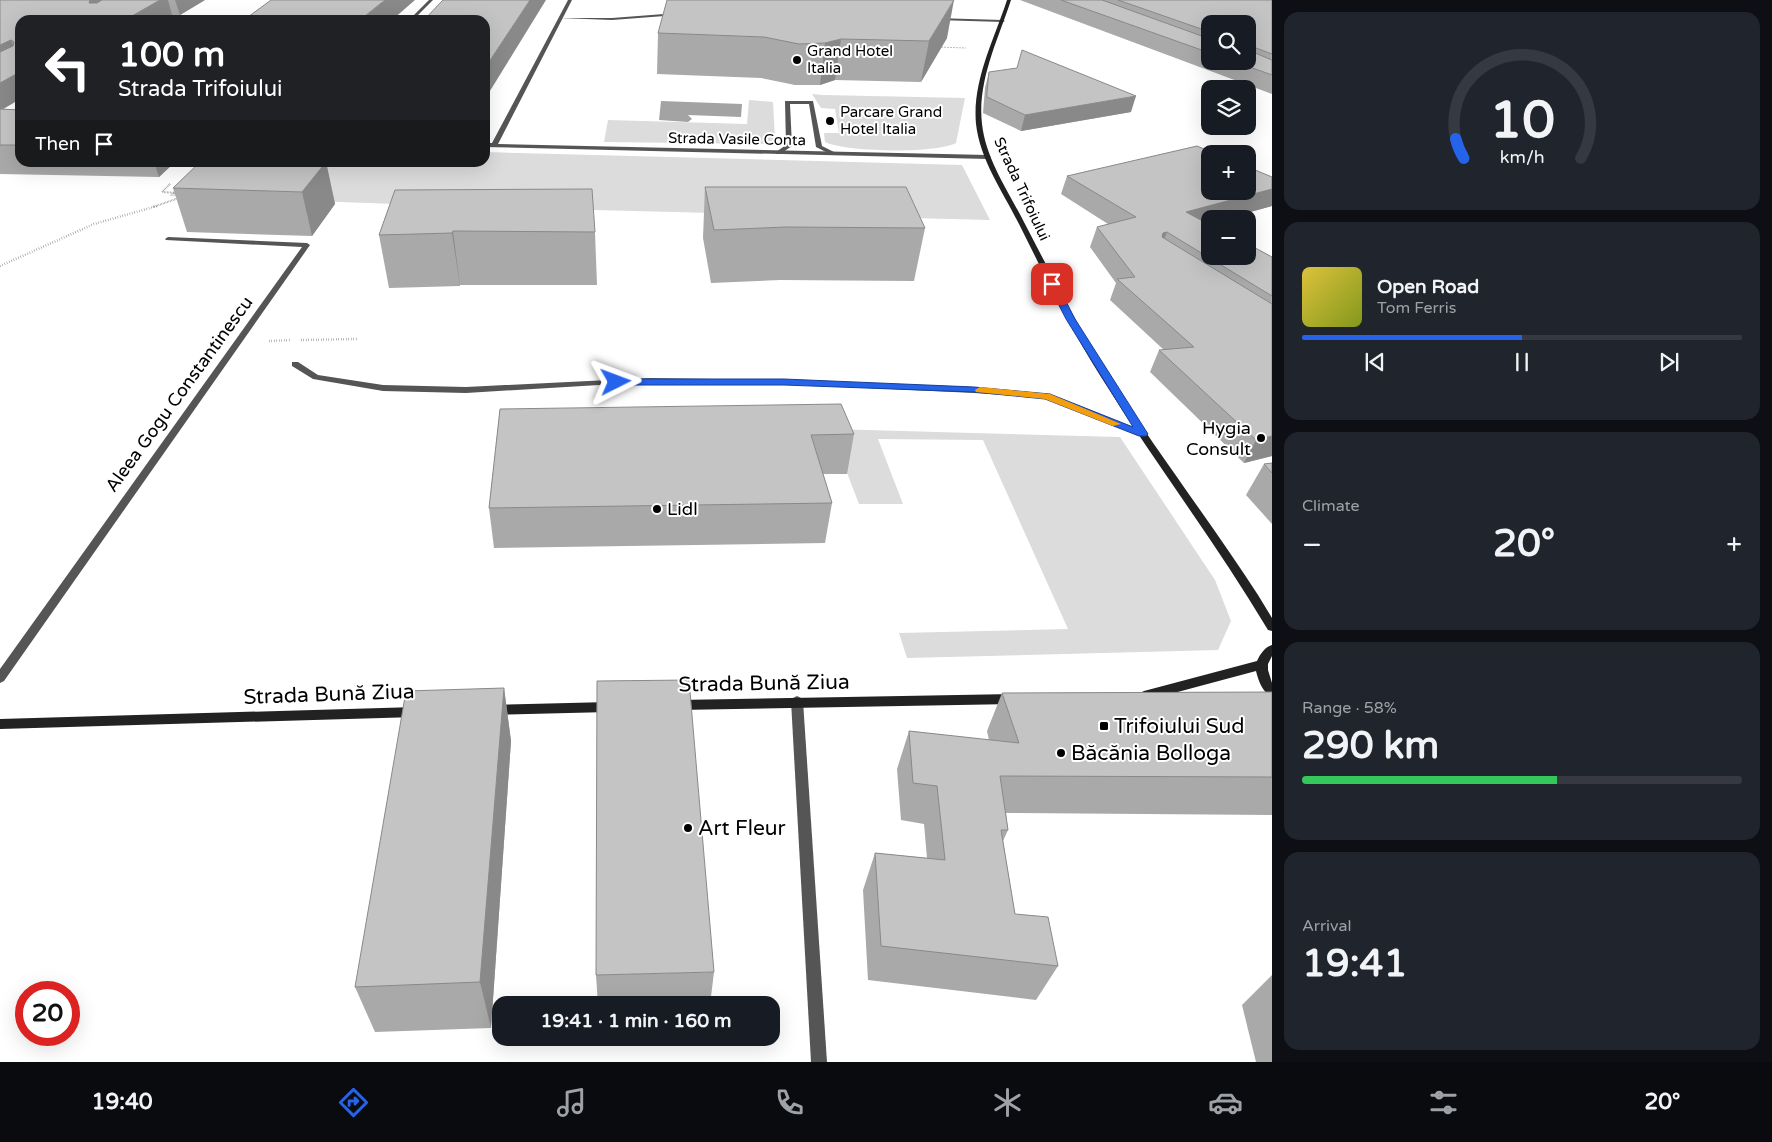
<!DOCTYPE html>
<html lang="en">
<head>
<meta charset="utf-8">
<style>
	:root { --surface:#171b24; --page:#20242c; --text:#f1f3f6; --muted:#9ea1a6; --line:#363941; --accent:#2563eb }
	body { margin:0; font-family:"Varela Round",sans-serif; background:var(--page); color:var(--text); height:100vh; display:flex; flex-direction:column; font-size:19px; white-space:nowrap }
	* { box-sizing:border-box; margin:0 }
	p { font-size:16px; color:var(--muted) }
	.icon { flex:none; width:28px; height:28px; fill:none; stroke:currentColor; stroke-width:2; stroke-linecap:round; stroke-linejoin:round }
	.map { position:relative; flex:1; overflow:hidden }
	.drawer { display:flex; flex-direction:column; gap:12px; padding:12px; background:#0d0f14; width:500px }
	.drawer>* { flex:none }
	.guide { position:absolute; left:15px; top:15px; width:475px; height:152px; border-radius:15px; box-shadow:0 5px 20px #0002; background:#202124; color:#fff; overflow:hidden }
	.buttons { position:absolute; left:1201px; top:15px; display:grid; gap:10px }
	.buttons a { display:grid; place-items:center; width:55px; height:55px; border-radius:10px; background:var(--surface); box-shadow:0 5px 20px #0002; font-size:25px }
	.speed { position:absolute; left:15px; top:981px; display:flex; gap:10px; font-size:25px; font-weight:700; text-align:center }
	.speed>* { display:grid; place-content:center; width:65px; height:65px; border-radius:50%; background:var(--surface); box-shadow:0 5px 20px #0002; line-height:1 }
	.speed .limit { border:8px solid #d22; background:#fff; color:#111 }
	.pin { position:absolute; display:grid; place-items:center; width:42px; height:42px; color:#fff; margin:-21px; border-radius:10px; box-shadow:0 2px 8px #0006 }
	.me { position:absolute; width:55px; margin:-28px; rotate:87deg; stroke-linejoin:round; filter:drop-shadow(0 0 4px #0008) }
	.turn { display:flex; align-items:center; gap:18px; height:105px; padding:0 20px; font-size:22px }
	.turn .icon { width:65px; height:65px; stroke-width:2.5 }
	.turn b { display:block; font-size:35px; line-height:42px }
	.then { display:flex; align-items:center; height:48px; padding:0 20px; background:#0003; gap:10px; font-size:19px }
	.big { font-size:38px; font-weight:800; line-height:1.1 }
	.drawer .widget { flex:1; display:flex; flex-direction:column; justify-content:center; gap:8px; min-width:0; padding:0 18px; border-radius:15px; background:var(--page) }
	.drawer .dial { align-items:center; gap:0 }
	.dial svg { height:130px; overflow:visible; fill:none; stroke:var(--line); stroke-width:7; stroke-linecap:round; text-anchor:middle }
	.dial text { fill:var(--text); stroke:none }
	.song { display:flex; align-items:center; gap:15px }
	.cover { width:60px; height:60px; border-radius:8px; background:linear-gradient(135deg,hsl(50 70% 55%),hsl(70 70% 35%)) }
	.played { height:5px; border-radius:2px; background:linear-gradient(90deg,var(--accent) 50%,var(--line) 50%) }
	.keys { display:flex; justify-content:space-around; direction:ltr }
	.heat { display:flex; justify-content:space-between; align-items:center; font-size:28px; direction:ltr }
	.charge { height:8px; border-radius:4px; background:linear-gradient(90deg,#34c759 58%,var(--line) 0) }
	.trip { position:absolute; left:492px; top:996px; width:288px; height:50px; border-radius:15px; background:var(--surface); box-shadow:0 5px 20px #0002; font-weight:800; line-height:50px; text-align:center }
	.dock { display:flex; height:80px; justify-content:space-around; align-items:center; background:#090b0e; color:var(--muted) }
	.dock .icon { width:35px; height:35px }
	.dock .selected { color:var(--accent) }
	.dock b { font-size:22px; color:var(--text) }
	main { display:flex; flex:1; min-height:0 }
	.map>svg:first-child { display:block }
</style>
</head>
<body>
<main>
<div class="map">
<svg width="1272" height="1062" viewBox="0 0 1272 1062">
	<rect width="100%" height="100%" fill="#fff"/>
	<!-- green -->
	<g fill="#dcdcdc">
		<path d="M812,94L823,95L965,98L956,143C935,154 845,152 825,142L824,133H839L835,109L821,108Z"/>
		<path d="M749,100L773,102L775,139L764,144L604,142L608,120L747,124Z"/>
		<path d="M485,152L962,165L990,220L512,208L169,196L203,162H485Z"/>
		<path d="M830,429L1120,437L1215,580L1231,621L1218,650L907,658L899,633L1068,629L983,440L878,439L903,504H859Z"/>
	</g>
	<!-- water -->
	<path fill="#a3a3a3" d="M661,101L742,104L741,117L688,115L692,119L688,122L659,120Z"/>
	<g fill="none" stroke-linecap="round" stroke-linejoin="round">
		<!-- path-far2 -->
		<path stroke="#777" stroke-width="1" stroke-dasharray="0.5 1" stroke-linecap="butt" d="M938,47L966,48"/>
		<!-- path-far1 -->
		<g stroke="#777" stroke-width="2" stroke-dasharray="0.5 1" stroke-linecap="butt">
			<path d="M170,184L162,192L177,193"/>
			<path d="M153,207L179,198"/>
		</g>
		<!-- path -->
		<g stroke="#777" stroke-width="2.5" stroke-dasharray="0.5 2" stroke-linecap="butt">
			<path d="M0,266L94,224L157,206"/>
			<path d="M301,340L357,339"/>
			<path d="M269,341L290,340"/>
		</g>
		<!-- lane -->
		<g fill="#555" fill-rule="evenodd">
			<path d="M677,13L678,15L612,20L559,18H612Z"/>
			<path d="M935,18L1003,20L1005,21L1003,22L936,20Z"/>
			<path d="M785,101H813L822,146L836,153V155H832L816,147L809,104H790L792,146L780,154H776V152L786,145Z"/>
			<path d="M168,237L307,243L310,245L4,681L0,683V669L302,247L166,240L165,239Z"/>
			<path d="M292,362H298L318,375L383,385L466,387L649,378L784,380L974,387L1049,394L1146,432L1147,434L1146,436H1140L1045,398L974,393L784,384L649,382L466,393L383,391L313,379L292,366Z"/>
			<path d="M797,696L801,698L803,701L827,1062H811L791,701L793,698Z"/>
		</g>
		<!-- street -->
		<g fill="#555" fill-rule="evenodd">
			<path d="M429,0H433L413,20H409Z"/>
			<path d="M568,0H572L498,144L988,155L991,157L988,159L485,147V143H492Z"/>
		</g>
		<!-- secondary -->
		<g fill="#222" fill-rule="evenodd">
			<path d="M1007,0H1011C998,40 977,81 982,124C986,160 1009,192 1025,224C1052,276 1078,327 1109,376C1156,451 1210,521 1258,595L1272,618V631L1268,630C1216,543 1155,463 1101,377C1070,328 1045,276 1019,224C1003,192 980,160 976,124C972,81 994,40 1007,0Z"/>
			<path d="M1272,645V656L1268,664V670L1272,683V697C1263,693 1258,680 1256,671L1144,701L1140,699L1138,696L1140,693L1144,691L1257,661C1260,654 1265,647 1272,645Z"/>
			<path d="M1014,694L1018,696L1020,699L1018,702L1014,704L678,710L674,708L672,705L674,702L678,700Z"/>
			<path d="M609,702L613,704L615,707L613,710L609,712L493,715L489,713L487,710L489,707L493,705Z"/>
			<path d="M416,707L420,709L422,712L420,715L416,717L0,729V719Z"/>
		</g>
	</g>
	<!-- wall -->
	<g fill="#a9a9a9" fill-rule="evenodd">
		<path d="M0,0H205L180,15H172L164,20H20V99L2,109L20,110V162H175L159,177L0,174Z"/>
		<path d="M1020,0H1272V94ZM1210,24H1248V61H1210Z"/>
		<path d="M658,33L947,38L921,82L835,80L820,85H795L761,78L657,74Z"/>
		<path d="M989,72L1131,112L1021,131L983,113L985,88Z"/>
		<path d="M326,162L335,204L312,236L187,232L173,188Z"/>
		<path d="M1067,176L1272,177V206L1225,219H1210V223L1208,224L1272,257V456L1244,463L1150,372L1159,350H1164L1110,300L1116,283L1090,247L1097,227L1108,224L1061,194Z"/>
		<path d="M705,187L925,228L914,281L780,280L711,283L703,238Z"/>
		<path d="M395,190L595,232L597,285H460V286L389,288L379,235Z"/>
		<path d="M500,409L854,434L847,474H823L832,503L825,543L494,548L489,508Z"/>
		<path d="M1272,463V524L1246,495L1264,464Z"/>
		<path d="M504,688L511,741L491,1028L375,1032L355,987Z"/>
		<path d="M1272,692V815L1006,813L1008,830L1003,841L1015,914L1058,966L1036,1000L868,980L863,890L875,853L927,858L924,824L901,820L897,769L909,731L989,740L987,731L1002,693Z"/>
		<path d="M714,972L710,1005H598L596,975Z"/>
		<path d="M1272,975V1062H1256L1242,1005Z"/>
	</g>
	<!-- shaded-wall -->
	<g fill="#898989">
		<path d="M90,0H129L96,18L89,3Z"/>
		<path d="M160,0H168L172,15L164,20H125Z"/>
		<path d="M175,0H205L180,15Z"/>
		<path d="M385,0H415L392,20H360Z"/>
		<path d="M530,0H546L485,99V68Z"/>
		<path d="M954,0L947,38L921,82L929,41Z"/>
		<path d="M841,39L835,80L820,85L825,43Z"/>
		<path d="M11,40L19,60L0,70V45Z"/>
		<path d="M20,72V99L0,111V83Z"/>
		<path d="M1136,96L1131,112L1021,131L1025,115Z"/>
		<path d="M154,162H175L159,177Z"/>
		<path d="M326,162L335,204L312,236L302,192Z"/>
		<path d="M1272,189V206L1225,219H1210V223L1178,232L1186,212Z"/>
		<path d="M453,231L460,285V286L452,233Z"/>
		<path d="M1167,232L1159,252L1163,233Z"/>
		<path d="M1272,436V456L1244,463L1256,440Z"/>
		<path d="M504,688L511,741L491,1028L480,982Z"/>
	</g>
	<!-- building -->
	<g fill="#c4c4c4" stroke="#898989">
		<path d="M0,0H90L89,3H97L102,0H160L125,20H20V72L0,83V52L13,46L14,42L11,40L0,45Z"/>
		<path d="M271,0H385L360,20H244Z"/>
		<path d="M443,0H530L485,68V20H424Z"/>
		<path d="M667,0H954L929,41L841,39L825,43L799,44L764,37L658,33Z"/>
		<path d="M1061,0H1102L1210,39V53Z"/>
		<path d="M1118,0H1272V54L1248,45V24H1210V32Z"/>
		<path d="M1022,50L1136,96L1025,115L987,97V92L989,72L1017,68Z"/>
		<path d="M1248,50L1272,60V75L1233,61H1248Z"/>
		<path d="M0,109L20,110V145H0Z"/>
		<path d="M1197,146L1216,154H1210V191H1248V167L1272,177V189L1186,212L1210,225V256H1248V244L1272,257V296L1167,232L1163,233L1162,237L1272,304V436L1256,440L1159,350L1194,347L1117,279L1135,277L1097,227L1136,217L1067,176Z"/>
		<path d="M200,162H326L302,192L173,188Z"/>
		<path d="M705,187H906L925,228L786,227L714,230Z"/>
		<path d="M592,189L595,232L453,231L452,233L379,235L395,190Z"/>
		<path d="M841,404L854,434L811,435L832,503L489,508L500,409Z"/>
		<path d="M1272,463V473L1264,464Z"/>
		<path d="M689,680L714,972L596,975L597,681Z"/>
		<path d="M504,688L480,982L355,987L406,691Z"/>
		<path d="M1272,692V777L1000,776L1008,830H1001L1015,914L1048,917L1058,966L881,946L875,853L945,860L937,786L913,783L909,731L1019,743L1002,693Z"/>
	</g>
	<!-- route -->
	<path fill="#2563eb" stroke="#184099" d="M1052,281L1057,284L1075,319L1148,434L1146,436H1139L1045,399L974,392L784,385H616L612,382L616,379H784L974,387L1050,394L1133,427L1066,319L1048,284Z"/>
	<!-- slow -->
	<path fill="#f59e0b" d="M980,387L1050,394L1121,424L1113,426L1045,399L976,392L975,390Z"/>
	<!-- markers -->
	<g fill="#000" stroke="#fff" stroke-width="2">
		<circle cx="797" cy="60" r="5"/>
		<circle cx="830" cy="121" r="5"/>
		<circle cx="1261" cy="438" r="5"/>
		<circle cx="657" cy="509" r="5"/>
		<rect x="1099" y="721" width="10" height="10" rx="2.5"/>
		<circle cx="1061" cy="753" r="5"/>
		<circle cx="688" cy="828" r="5"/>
	</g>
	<g text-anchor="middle" stroke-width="4" stroke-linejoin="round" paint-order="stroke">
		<!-- far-poi labels -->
		<g font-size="15" fill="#000" stroke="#fff" text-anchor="start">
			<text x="807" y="56">Grand Hotel<tspan x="807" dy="17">Italia</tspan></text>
			<text x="840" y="117">Parcare Grand<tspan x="840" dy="17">Hotel Italia</tspan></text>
		</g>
		<!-- far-street labels -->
		<g font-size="15" fill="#000" stroke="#fff">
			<text transform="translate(737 139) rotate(1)" y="5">Strada Vasile Conta</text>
			<text transform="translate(1022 189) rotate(65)" y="5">Strada Trifoiului</text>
		</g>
		<!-- street labels -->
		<g font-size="18" fill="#000" stroke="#fff">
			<text transform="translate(179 394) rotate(-54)" y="6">Aleea Gogu Constantinescu</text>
		</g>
		<!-- poi labels -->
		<g font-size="18" fill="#000" stroke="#fff" text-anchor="end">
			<text x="1251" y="434">Hygia<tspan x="1251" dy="21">Consult</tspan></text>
			<text x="667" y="515" text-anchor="start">Lidl</text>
		</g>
		<!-- near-street labels -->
		<g font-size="21" fill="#000" stroke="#fff">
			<text transform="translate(764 683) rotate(-1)" y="7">Strada Bună Ziua</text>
			<text transform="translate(329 694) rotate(-2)" y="7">Strada Bună Ziua</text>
		</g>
		<!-- near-poi labels -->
		<g font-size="21" fill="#000" stroke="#fff" text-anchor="start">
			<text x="1114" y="733">Trifoiului Sud</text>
			<text x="1071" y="760">Băcănia Bolloga</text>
			<text x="698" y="835">Art Fleur</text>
		</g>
	</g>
</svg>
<div class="buttons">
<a><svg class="icon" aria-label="search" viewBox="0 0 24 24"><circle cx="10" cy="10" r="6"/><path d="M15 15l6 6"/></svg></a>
<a><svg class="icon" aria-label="layers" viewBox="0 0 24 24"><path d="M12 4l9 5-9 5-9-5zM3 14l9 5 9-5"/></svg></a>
<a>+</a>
<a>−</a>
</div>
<div class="speed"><div class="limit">20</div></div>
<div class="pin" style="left:1052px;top:284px;background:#d93025"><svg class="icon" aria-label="arrive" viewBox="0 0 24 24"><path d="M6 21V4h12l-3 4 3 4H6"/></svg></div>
<svg class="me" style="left:616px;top:382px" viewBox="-20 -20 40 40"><path d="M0-17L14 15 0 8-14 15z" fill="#2563eb" stroke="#fff" stroke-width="4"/></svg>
<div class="trip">19:41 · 1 min · 160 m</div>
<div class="guide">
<div class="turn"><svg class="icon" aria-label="left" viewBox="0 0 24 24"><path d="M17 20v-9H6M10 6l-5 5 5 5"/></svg><div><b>100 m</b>Strada Trifoiului</div></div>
<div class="then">Then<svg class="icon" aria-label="arrive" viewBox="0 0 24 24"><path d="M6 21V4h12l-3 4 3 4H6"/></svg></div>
</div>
</div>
<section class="drawer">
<div class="widget dial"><svg viewBox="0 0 100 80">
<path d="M14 69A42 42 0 1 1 86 69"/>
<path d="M14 69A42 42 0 0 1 9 57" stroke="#2563eb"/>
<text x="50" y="56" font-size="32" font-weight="700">10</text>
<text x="50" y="72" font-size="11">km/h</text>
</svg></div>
<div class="widget">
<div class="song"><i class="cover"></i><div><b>Open Road</b><p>Tom Ferris</p></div></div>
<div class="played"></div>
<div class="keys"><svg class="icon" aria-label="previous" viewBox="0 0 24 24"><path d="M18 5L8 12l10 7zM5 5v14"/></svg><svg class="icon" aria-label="pause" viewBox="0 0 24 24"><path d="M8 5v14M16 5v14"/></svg><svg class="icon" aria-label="next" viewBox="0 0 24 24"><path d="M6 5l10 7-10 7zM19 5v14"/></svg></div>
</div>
<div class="widget"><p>Climate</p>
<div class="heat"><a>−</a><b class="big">20°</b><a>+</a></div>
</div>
<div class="widget"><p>Range · 58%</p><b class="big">290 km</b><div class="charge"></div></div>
<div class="widget"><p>Arrival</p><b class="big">19:41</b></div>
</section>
</main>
<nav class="dock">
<b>19:40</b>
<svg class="icon selected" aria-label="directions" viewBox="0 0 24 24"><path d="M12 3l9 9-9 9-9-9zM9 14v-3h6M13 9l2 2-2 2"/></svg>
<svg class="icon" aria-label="music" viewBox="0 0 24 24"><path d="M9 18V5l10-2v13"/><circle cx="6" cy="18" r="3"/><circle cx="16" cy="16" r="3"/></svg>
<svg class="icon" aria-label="phone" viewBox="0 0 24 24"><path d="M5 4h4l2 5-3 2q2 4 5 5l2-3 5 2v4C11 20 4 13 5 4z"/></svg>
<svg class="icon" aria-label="climate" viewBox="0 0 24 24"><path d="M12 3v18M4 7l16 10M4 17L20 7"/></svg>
<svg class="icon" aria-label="car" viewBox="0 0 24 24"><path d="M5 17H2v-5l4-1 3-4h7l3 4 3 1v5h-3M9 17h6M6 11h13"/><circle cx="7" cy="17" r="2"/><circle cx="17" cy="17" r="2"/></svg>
<svg class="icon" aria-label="filters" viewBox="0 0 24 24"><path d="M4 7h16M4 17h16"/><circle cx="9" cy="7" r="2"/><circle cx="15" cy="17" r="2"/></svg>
<b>20°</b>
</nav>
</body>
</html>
